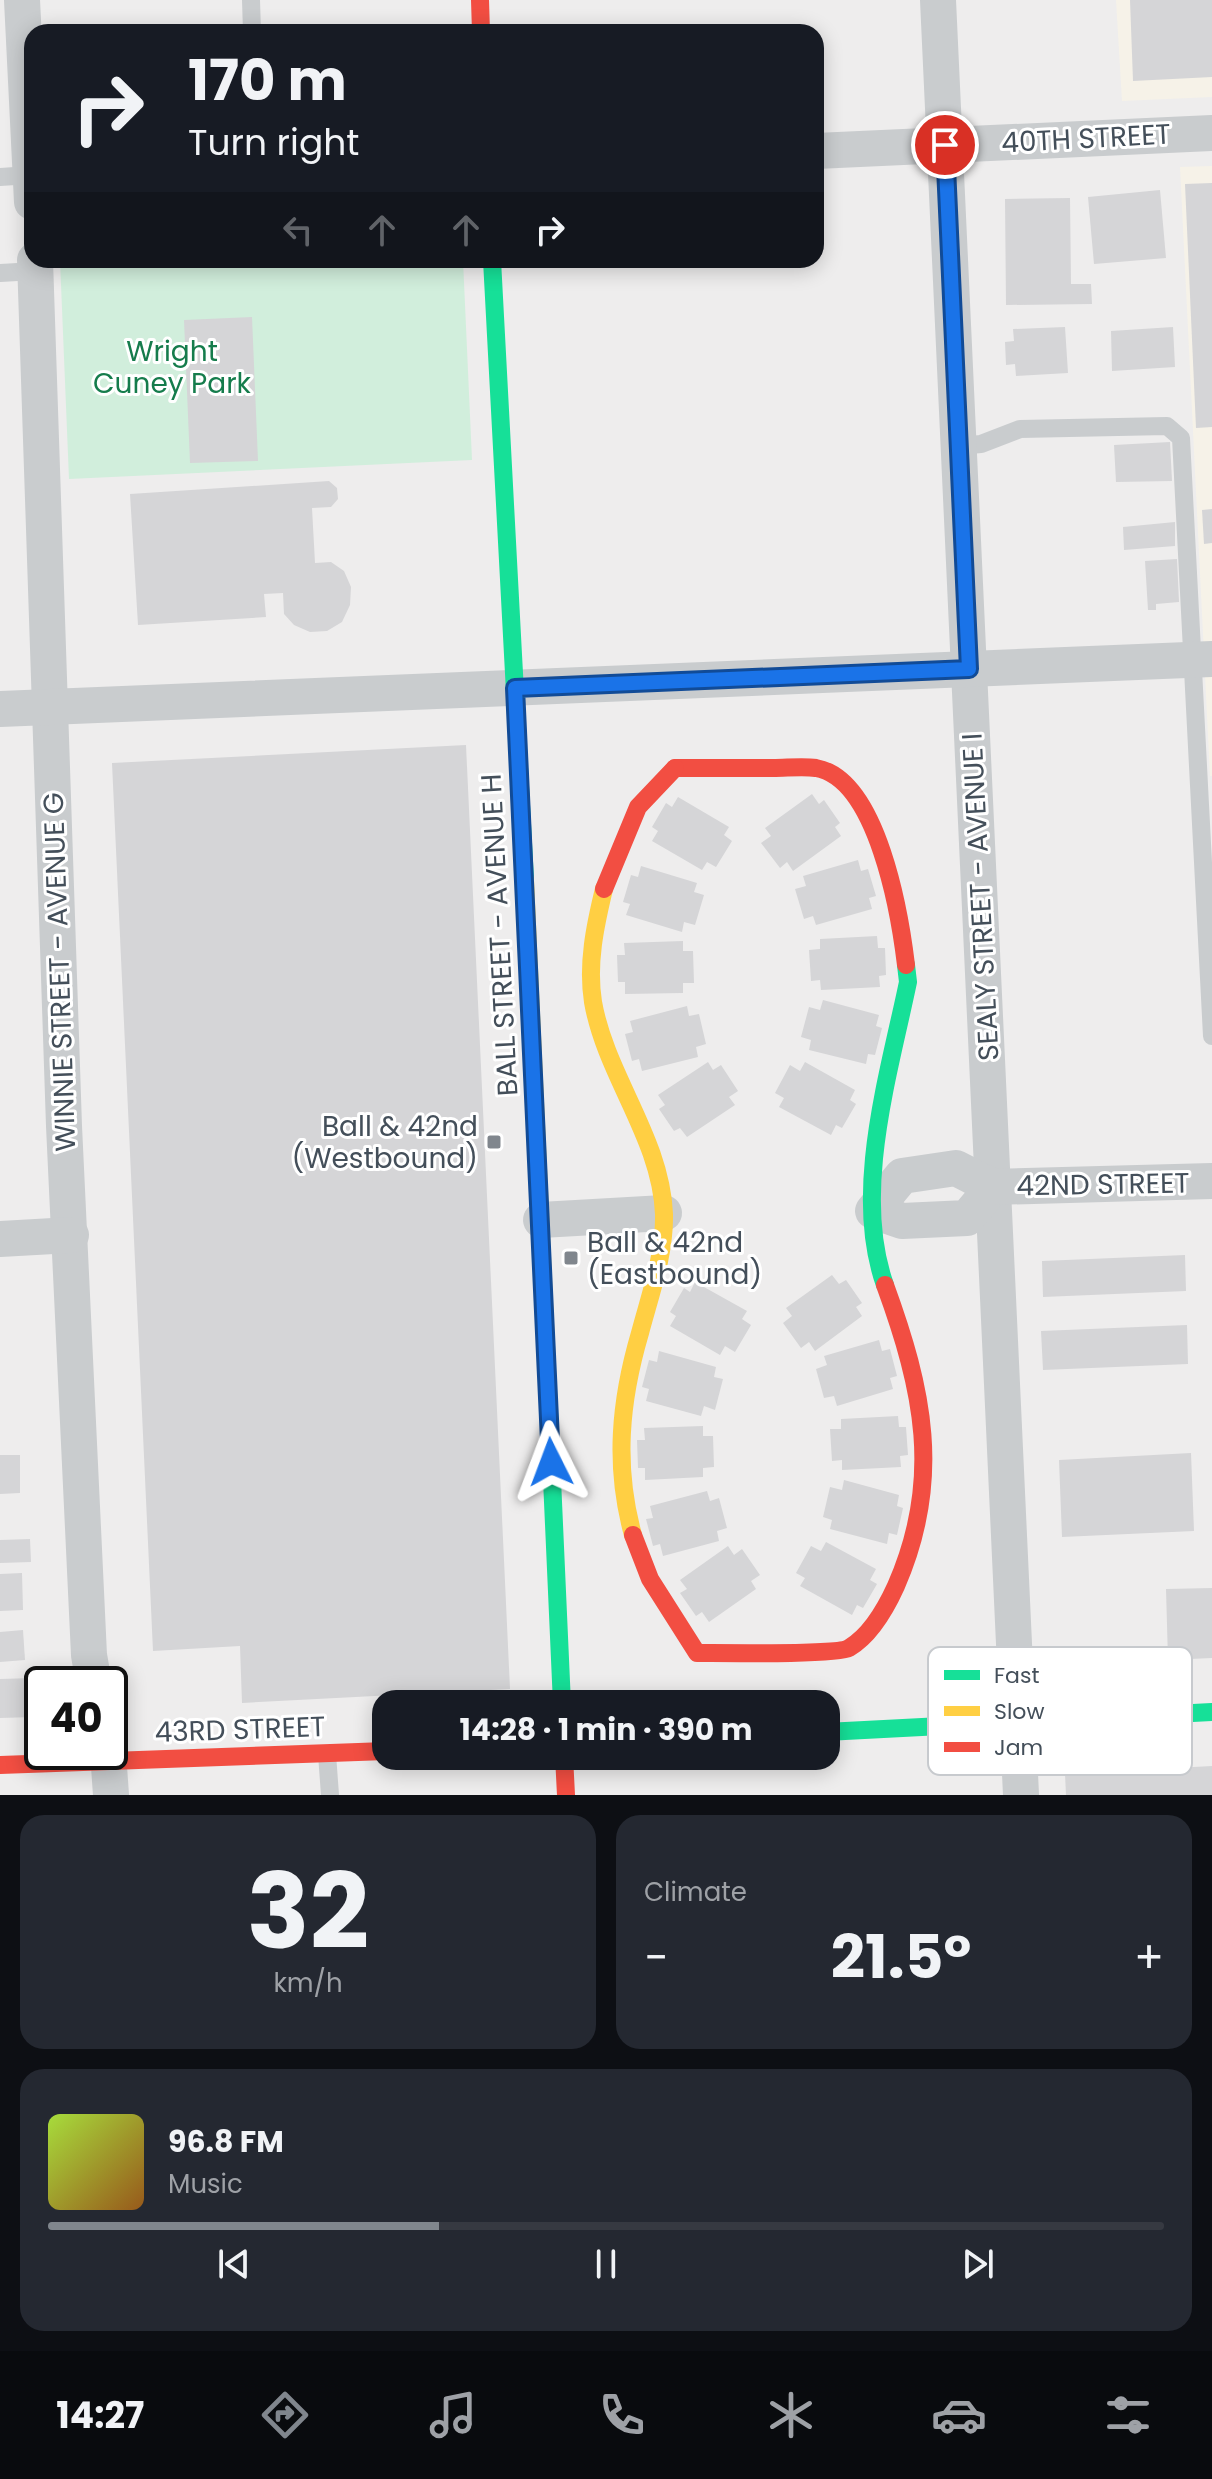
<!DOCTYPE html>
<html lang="en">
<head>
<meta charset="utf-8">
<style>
	:root { --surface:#171b24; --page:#242831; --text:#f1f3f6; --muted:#9ea1a6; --line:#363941; --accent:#80868d }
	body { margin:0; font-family:Poppins,sans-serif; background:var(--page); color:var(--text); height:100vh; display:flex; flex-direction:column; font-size:30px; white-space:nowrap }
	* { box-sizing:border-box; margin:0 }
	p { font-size:26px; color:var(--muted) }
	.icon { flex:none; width:44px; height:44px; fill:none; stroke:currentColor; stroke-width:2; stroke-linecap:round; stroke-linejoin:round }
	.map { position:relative; height:1795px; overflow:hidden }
	.panel { display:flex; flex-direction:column; gap:20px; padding:20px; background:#0d0f14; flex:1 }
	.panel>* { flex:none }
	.guide { position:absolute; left:24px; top:24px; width:800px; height:244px; border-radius:24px; box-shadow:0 4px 20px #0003; background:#171b24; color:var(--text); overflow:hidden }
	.speed { position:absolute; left:24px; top:1666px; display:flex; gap:16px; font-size:40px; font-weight:700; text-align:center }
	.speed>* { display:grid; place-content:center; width:104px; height:104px; border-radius:50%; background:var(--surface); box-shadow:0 4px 20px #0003; line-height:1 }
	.speed .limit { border:4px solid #111; border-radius:12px; background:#fff; color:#111 }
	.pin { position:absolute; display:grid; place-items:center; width:68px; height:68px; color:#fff; margin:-34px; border:4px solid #fff; border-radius:50%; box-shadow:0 2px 8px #0007 }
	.me { position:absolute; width:88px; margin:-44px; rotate:357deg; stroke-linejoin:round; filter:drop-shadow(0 0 6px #0008) }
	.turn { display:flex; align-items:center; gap:28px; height:168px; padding:0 32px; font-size:36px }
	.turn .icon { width:104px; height:104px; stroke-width:2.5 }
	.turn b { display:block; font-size:56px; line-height:68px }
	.lanes { display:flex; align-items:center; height:76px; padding:0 32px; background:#0003; justify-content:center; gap:40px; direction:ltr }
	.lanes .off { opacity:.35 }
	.big { font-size:60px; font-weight:700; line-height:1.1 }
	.panel .widget { flex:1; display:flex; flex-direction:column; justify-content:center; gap:12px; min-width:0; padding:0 28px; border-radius:24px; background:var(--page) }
	.panel .dial { align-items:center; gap:0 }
	.dial b { font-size:104px; line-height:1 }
	.song { display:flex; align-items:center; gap:24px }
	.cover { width:96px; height:96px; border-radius:12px; background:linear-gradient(135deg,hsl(80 70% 55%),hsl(30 70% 35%)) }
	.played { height:8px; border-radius:4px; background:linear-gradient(90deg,var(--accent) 35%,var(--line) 35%) }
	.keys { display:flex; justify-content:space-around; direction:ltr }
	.heat { display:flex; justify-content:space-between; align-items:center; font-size:44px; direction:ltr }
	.panel .tiles { flex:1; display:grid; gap:20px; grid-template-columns:1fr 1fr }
	.widget:last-child { grid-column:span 2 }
	.trip { position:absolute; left:372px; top:1690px; width:468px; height:80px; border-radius:24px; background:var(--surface); box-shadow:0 4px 20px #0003; font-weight:700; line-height:80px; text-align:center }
	.tabs { display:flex; height:128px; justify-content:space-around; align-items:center; background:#090b0e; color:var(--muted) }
	.tabs .icon { width:56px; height:56px }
	.tabs .current { color:var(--accent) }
	.tabs b { font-size:36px; color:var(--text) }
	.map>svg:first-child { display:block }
</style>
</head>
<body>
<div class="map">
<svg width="1212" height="1795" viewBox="0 0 1212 1795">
	<rect width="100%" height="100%" fill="#eeeded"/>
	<!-- commercial -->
	<g fill="#f6f2e8">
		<path d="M1116,0H1212V97L1122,101Z"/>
		<path d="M1212,166V776H1210L1180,167Z"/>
	</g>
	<!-- green -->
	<path fill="#d1eedc" d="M60,260H463L472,460L69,479Z"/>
	<!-- building -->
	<g fill="#d5d5d7">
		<path d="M1130,0H1212V77L1133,81Z"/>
		<path d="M1212,183V427L1196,428L1185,184Z"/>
		<path d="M1160,190L1166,258L1094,264L1088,197Z"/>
		<path d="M1070,198L1071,284H1091L1092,304L1006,305L1005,199Z"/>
		<path d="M252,317L258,461L190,463L184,320Z"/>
		<path d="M1065,327L1068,373L1016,376L1015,364L1006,365L1005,342L1014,341L1013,329Z"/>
		<path d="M1173,327L1175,367L1112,371L1111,331Z"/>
		<path d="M1170,442L1172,481L1116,482L1114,445Z"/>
		<path d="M329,481L337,488L338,499L331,507L312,508L315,563L331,562L344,571L351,587L350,605L342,622L327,631L310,632L294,625L284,614L283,593L264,594L266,617L138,625L130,494Z"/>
		<path d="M1212,509V543L1204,544L1202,510Z"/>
		<path d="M1175,522V546L1124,550L1123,527Z"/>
		<path d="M1177,559L1179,602L1156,604V610H1148L1145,561Z"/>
		<path d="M466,745L510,1689L242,1703L240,1646L153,1651L112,763Z"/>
		<path d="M812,794L819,804L824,800L840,823L835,827L841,836L793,871L787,862L780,868L761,843L771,836L765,828Z"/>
		<path d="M678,797L729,827L724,835L732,841L716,867L707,862L702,870L652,841L658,831L652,827L666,803L672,807Z"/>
		<path d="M858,860L861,871L868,869L876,896L869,898L872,909L816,925L813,916L804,919L795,889L806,886L803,876Z"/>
		<path d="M641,866L697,883L694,892L704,895L695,925L684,922L682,932L626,915L630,904L623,902L631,875L638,877Z"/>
		<path d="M877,936L878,948H885L886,975L879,976L880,987L821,990L820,980L811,981L809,950L820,949V939Z"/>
		<path d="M683,941V951H693L694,983H683V993L625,994V982H618L617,955H625L624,943Z"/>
		<path d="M823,1000L879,1015L876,1026L882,1028L875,1055L868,1054L866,1064L809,1050L811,1040L801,1037L809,1007L820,1010Z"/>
		<path d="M687,1006L689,1016L699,1014L706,1044L696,1047L698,1057L642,1071L639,1059L632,1061L625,1034L633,1032L630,1021Z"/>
		<path d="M708,1062L713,1070L721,1065L738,1091L729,1097L735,1105L687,1137L680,1128L674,1131L659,1109L665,1105L658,1095Z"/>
		<path d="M805,1062L855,1090L850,1100L856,1104L842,1128L836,1125L831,1135L779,1107L784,1098L775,1093L790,1065L800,1071Z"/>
		<path d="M1185,1255L1186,1291L1043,1297L1042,1261Z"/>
		<path d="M832,1275L839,1284L846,1280L862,1303L856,1307L862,1316L815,1351L809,1342L801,1348L783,1323L792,1316L786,1308Z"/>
		<path d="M695,1282L747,1311L742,1319L751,1325L735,1352L725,1346L720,1355L670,1326L676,1316L670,1312L684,1288L690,1292Z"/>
		<path d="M1187,1325L1188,1364L1043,1370L1041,1331Z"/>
		<path d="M879,1340L882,1351L890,1349L897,1376L890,1378L893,1389L837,1406L834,1396L824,1398L816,1369L827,1365L824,1356Z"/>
		<path d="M659,1351L716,1367L714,1377L723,1379L715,1410L704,1406L701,1416L646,1401L649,1389L642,1387L649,1360L657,1362Z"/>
		<path d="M898,1416L899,1427H906L908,1455L900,1456L901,1467L842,1470V1460L832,1461L830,1429H841V1419Z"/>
		<path d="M703,1426V1436H713L714,1467L703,1468V1477L645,1480V1468H638L637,1440H645L644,1428Z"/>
		<path d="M1191,1453L1194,1531L1062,1537L1059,1460Z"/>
		<path d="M0,1455H20V1493L0,1494Z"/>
		<path d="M844,1480L899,1495L897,1506L903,1508L897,1535L889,1533L887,1544L830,1529L832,1520L823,1517L830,1487L842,1490Z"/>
		<path d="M707,1491L710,1501L719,1498L727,1528L717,1531L719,1541L663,1556L660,1544L653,1546L646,1519L653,1518L650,1506Z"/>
		<path d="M30,1539L31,1562L0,1563V1540Z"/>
		<path d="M826,1542L876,1569L870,1580L877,1584L863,1608L857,1605L852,1615L800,1586L805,1578L796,1573L811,1546L821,1551Z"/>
		<path d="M728,1546L734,1555L742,1549L760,1575L751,1581L756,1589L709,1622L702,1612L696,1616L680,1593L687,1589L680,1580Z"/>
		<path d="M22,1573L23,1610L0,1611V1574Z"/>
		<path d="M1212,1588V1658L1168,1660L1166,1589Z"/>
		<path d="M23,1630L25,1660L0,1662V1632Z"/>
		<path d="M33,1678L34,1717L0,1718V1679Z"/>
		<path d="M1212,1766V1795H1066L1065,1774Z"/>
	</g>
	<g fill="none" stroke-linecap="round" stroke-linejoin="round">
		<!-- lane -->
		<g stroke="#c9ccce" stroke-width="18">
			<path d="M251,0L252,32"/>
			<path d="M0,177L30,175"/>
			<path d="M0,273L35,271"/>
			<path d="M959,446L981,444L1020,429L1167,426L1181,438L1212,1036"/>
			<path d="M327,1754L330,1795"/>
		</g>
		<!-- street -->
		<g stroke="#c9ccce" stroke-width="36">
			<path d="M22,0L32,202"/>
			<path d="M938,0L1021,1795"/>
			<path d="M816,151L1212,133"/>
			<path d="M35,260L64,1126L89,1655L94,1684"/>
			<path d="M0,709L1212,659"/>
			<path d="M993,1187L967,1218L902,1221L873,1211L902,1176L956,1168L993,1187L1212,1181"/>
			<path d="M541,1220L664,1213"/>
			<path d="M0,1239L71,1235"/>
			<path d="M108,1752L111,1795"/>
		</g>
		<!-- fast -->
		<g stroke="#16e098" stroke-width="18">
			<path d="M492,260L525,880"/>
			<path d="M885,1285C852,1193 889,1074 908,982L906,965"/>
			<path d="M549,1412L562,1704"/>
			<path d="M826,1732L1212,1712"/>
		</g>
		<!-- slow -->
		<g stroke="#ffcf43" stroke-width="18">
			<path d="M525,880L549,1412"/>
			<path d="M604,889C595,926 587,964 593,1002C606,1076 661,1138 664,1214C665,1254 650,1295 640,1333C620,1401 614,1466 633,1535"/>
		</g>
		<!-- jam -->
		<g stroke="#f24e42" stroke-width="18">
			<path d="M480,0L481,32"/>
			<path d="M675,768C708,768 740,768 773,768C787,768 803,766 816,768C878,779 900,915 906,965"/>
			<path d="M604,889L638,807L675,768"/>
			<path d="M633,1535L650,1579L697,1653C720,1653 837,1655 849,1648C871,1635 886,1608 896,1586C943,1479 923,1389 885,1285"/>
			<path d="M564,1756L566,1795"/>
			<path d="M0,1765L386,1751"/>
		</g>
	</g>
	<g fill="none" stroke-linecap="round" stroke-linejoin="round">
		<defs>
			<path id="route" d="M551,1462L515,688L969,669L945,145"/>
		</defs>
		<!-- route casing -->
		<use href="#route" stroke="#114b97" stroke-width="20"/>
		<!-- route -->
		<use href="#route" stroke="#1a73e8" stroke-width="14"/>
	</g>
	<!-- markers -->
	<g fill="#80868d" stroke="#fff" stroke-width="3">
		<rect x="486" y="1134" width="16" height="16" rx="4"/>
		<rect x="563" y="1250" width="16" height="16" rx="4"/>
	</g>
	<g text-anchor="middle" stroke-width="6" stroke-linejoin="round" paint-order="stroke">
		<!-- street labels -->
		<g font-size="28" fill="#444f5a" stroke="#fff">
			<text transform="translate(1086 138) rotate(-3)" y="10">40TH STREET</text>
			<text transform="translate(980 897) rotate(-93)" y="10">SEALY STREET - AVENUE I</text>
			<text transform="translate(499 935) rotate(-93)" y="10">BALL STREET - AVENUE H</text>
			<text transform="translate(59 972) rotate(-92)" y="10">WINNIE STREET - AVENUE G</text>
			<text transform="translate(1103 1184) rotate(-1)" y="10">42ND STREET</text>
			<text transform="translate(240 1729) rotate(-2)" y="10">43RD STREET</text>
		</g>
		<!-- park labels -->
		<g font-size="28" fill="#157c4c" stroke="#fff">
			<text x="172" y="361">Wright<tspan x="172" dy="32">Cuney Park</tspan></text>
		</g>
		<!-- poi labels -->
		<g font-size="28" fill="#444f5a" stroke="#fff" text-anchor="end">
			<text x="478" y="1136">Ball &amp; 42nd<tspan x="478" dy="32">(Westbound)</tspan></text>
			<text x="587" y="1252" text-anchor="start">Ball &amp; 42nd<tspan x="587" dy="32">(Eastbound)</tspan></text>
		</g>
	</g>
	<!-- legend -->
	<rect x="928" y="1647" width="264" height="128" rx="12" fill="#fff" stroke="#c7cace" stroke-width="2"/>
	<rect x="944" y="1670" width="36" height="10" fill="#16e098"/>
	<rect x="944" y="1706" width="36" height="10" fill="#ffcf43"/>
	<rect x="944" y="1742" width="36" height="10" fill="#f24e42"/>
	<g font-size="22" fill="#444f5a">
		<text x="994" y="1683">Fast</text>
		<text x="994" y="1719">Slow</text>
		<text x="994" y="1755">Jam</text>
	</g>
</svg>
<div class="speed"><div class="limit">40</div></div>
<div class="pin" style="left:945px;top:145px;background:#d93025"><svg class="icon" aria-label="arrive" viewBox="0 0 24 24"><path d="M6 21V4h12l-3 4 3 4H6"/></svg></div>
<svg class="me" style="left:551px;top:1462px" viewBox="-20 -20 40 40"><path d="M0-17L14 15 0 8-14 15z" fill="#1a73e8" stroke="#fff" stroke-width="4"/></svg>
<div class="trip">14:28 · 1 min · 390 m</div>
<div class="guide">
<div class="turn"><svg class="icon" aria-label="right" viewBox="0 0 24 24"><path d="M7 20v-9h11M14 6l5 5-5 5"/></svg><div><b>170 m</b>Turn right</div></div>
<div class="lanes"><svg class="icon off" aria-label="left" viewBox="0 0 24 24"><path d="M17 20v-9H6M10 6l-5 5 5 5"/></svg><svg class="icon off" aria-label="ahead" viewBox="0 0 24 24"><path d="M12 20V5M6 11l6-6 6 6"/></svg><svg class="icon off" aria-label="ahead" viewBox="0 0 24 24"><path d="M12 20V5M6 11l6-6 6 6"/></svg><svg class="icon" aria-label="right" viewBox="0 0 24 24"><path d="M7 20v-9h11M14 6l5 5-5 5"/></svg></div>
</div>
</div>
<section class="panel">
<div class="tiles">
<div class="widget dial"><b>32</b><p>km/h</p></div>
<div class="widget"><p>Climate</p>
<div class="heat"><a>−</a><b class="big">21.5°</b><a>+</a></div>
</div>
<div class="widget">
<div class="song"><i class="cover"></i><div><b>96.8 FM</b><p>Music</p></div></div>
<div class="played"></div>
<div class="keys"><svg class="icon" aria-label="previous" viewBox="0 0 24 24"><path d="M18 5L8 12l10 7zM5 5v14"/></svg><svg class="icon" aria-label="pause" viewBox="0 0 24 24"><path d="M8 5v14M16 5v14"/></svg><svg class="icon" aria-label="next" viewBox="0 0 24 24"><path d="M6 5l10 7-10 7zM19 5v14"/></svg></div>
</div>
</div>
</section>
<nav class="tabs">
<b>14:27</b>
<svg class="icon current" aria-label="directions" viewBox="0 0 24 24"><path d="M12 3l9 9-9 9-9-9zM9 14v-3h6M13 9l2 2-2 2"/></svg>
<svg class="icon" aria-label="music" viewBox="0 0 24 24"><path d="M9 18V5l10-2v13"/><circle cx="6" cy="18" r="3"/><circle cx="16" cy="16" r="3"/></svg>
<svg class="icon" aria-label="phone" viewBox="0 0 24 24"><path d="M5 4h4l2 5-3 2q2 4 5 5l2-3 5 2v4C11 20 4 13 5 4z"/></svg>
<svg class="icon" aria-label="climate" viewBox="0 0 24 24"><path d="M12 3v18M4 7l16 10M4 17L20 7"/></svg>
<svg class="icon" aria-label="car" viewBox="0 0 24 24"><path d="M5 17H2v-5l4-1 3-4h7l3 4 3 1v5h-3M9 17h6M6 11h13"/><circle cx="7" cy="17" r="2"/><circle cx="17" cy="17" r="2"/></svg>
<svg class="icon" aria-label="filters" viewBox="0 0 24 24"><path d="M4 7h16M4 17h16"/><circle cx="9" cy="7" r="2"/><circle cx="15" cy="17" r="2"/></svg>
</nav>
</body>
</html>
